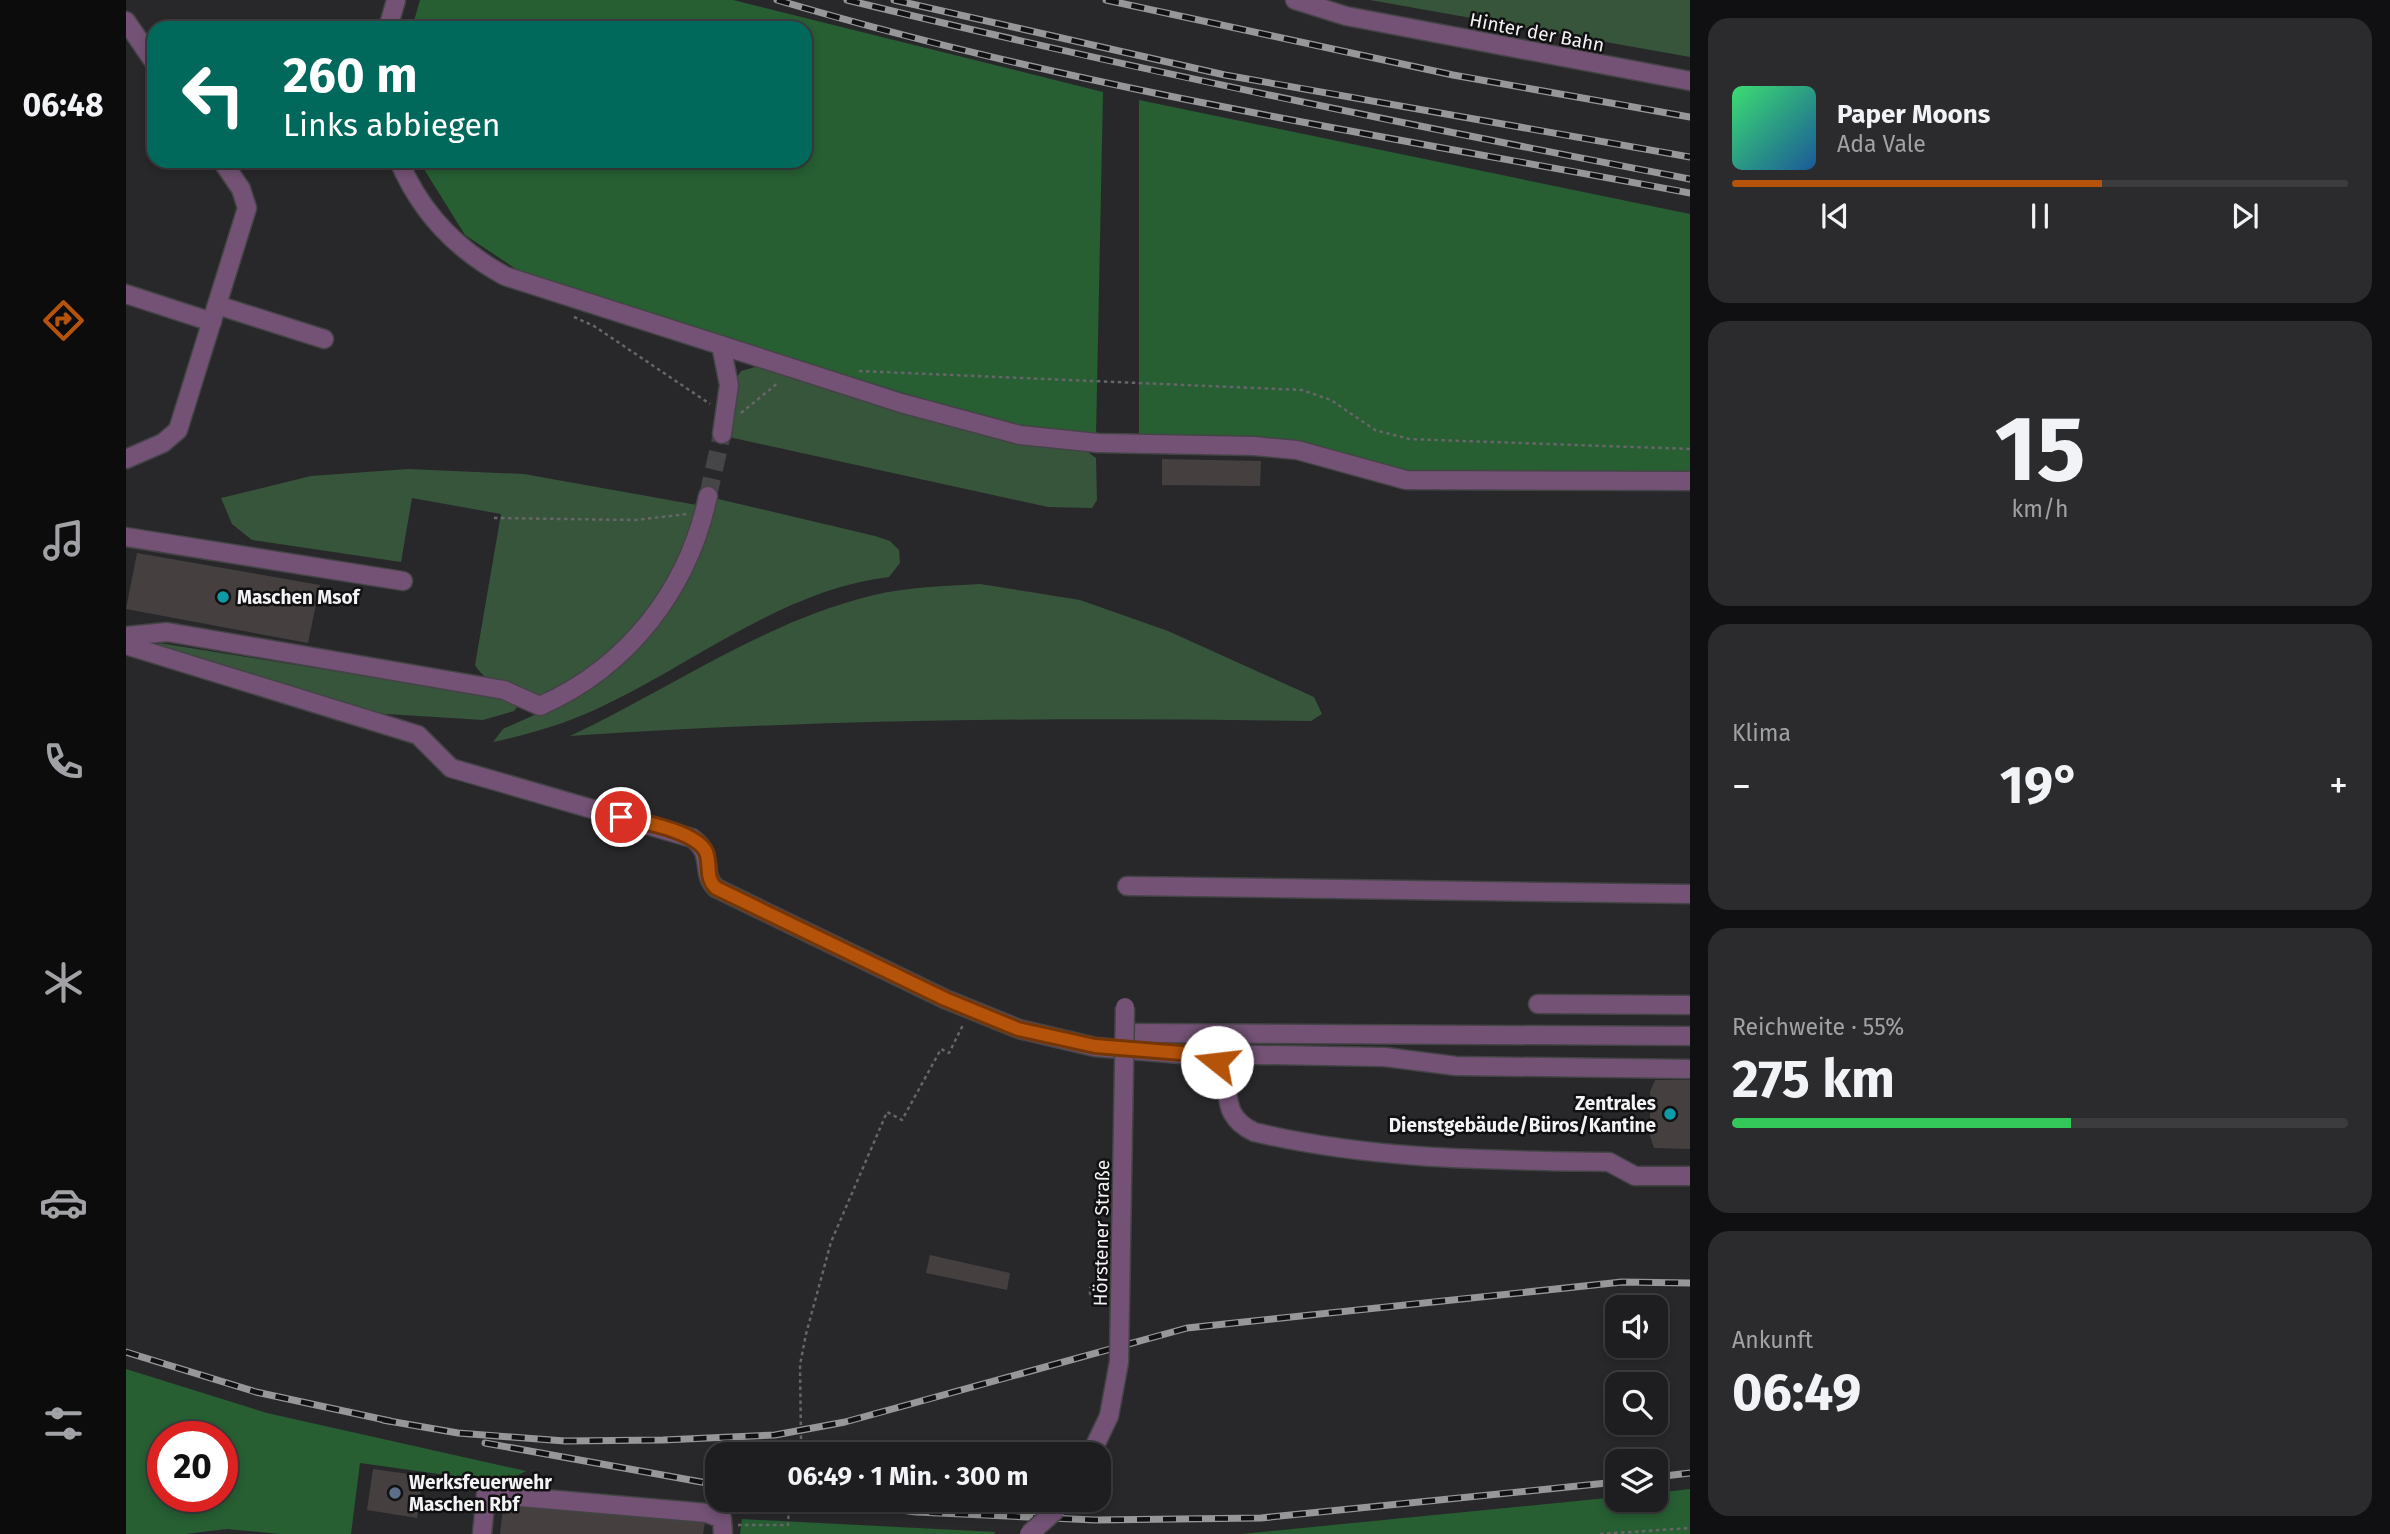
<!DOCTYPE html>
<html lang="de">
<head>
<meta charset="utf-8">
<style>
	:root { --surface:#1e1e20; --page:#2b2b2d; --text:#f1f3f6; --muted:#a1a2a5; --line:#3c3c3e; --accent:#b45309 }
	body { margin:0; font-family:"Fira Sans",sans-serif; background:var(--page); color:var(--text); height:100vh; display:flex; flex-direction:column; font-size:26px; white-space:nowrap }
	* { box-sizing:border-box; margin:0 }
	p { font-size:23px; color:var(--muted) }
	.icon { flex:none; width:38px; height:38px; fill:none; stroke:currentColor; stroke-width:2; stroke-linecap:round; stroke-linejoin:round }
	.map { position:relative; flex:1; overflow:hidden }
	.sheet { display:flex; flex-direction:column; gap:18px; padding:18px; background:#101012; width:700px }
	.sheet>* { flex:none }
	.top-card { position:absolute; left:21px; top:21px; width:665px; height:147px; border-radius:21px; box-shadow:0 4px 10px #0003,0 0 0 2px var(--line); background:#00695c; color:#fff; overflow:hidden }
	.tools { position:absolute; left:1479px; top:1295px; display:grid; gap:14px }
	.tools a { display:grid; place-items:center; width:63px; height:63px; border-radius:14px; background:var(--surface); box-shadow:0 4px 10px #0003,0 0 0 2px var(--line); font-size:35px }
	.speed { position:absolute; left:21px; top:1421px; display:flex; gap:14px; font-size:35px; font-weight:700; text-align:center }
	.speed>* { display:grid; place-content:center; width:91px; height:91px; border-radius:50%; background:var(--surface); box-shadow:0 4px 10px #0003,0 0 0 2px var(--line); line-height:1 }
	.speed .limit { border:10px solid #d22; background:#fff; color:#111 }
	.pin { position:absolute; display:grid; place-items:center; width:60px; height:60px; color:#fff; margin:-30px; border:4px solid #fff; border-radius:50%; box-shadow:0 2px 7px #0007 }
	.me { position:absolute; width:77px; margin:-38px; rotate:286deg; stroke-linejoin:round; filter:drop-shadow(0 0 5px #0008) }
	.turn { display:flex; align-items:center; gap:24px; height:147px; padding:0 21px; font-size:32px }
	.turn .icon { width:91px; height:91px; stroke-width:2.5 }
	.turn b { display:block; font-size:49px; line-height:60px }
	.big { font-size:52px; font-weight:700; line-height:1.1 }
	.sheet .widget { flex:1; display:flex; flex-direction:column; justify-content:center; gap:10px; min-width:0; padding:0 24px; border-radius:21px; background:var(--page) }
	.sheet .dial { align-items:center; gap:0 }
	.dial b { font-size:91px; line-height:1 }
	.song { display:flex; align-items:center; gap:21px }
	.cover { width:84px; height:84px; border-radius:10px; background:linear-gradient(135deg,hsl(140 70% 55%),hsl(210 70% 35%)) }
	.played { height:7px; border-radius:4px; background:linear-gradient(90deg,var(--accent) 60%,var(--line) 60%) }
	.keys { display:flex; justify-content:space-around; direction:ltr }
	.heat { display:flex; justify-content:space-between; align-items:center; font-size:38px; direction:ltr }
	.charge { height:10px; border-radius:5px; background:linear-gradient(90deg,#34c759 55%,var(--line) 0) }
	.trip { position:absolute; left:579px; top:1442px; width:406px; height:70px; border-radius:21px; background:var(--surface); box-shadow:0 4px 10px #0003,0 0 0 2px var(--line); font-weight:700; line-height:70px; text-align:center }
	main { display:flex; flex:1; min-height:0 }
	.tab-bar { display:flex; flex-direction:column; width:126px; justify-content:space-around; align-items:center; background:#0c0c0d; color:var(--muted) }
	.tab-bar .icon { width:49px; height:49px }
	.tab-bar .on { color:var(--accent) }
	.tab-bar b { font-size:32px; color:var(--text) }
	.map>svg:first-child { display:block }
</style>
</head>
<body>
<main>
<nav class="tab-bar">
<b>06:48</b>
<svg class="icon on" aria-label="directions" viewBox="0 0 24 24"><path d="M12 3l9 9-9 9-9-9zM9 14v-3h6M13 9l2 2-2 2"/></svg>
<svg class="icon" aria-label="music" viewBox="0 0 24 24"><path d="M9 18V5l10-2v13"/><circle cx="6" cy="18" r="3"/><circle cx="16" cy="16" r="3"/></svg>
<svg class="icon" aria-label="phone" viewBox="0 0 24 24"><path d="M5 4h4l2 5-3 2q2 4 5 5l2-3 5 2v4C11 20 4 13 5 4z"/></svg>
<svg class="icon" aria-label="climate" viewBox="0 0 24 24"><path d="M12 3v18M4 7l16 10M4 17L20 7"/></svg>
<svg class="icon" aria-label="car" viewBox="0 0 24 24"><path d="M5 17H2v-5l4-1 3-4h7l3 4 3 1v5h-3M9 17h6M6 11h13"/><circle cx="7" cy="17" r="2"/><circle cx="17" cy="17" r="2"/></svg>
<svg class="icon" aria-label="filters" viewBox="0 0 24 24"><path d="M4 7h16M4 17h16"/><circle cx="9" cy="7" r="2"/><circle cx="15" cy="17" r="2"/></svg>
</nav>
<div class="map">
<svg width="1564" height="1534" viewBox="0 0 1564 1534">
	<rect width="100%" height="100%" fill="#28282b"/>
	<!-- green -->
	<g fill="#37553b">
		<path d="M1244,0H1564V57Z"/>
		<path d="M633,366C741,403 849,440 962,452L970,458L971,500L966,508L922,507L603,437L609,381L615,371Z"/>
		<path d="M282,469L398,474L571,505C564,530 557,553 545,576C524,613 458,691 413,696C405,697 395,691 388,689C370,683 359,681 349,665L375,514L286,498L275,562L126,540L106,524L95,498L185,476Z"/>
		<path d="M592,499L749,536L764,541L773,550L774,563L763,577C662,589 576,657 487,701C449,721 409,733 367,742L377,729L424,708L509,650L587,501Z"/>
		<path d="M854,584L954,600L1042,631L1188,697L1196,714L1185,721C938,717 690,719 444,736C544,689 639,621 748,595C782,587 819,586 854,584Z"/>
		<path d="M33,643L377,698L392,706L388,711L357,720L228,712L31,650Z"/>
	</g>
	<!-- forest -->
	<g fill="#275e32" fill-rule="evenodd">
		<path d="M294,0H607L977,92L970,437L896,429L405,279L339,235L293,161H679V28H286Z"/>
		<path d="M1013,100L1564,214V472L1281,470L1156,440L1013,437Z"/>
		<path d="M0,1369L141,1413L400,1471L377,1483L234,1463L225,1534H155L101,1529L59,1534H0ZM37,1437H96V1496H37Z"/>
		<path d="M1564,1489V1534H1115L1491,1497V1500H1530V1493Z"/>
		<path d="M616,1519L870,1532L867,1534H614Z"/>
	</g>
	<!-- building -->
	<g fill="#45403f">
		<path d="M1036,459L1135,461L1134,486L1036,485Z"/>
		<path d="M11,553L194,585L182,643L0,609Z"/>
		<path d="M1529,1080H1564V1149L1528,1148L1524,1136V1092Z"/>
		<path d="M804,1255L884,1273L881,1290L800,1273Z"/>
		<path d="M247,1469L297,1476L291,1518L241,1510Z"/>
		<path d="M378,1501L579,1522L577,1534H374Z"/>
	</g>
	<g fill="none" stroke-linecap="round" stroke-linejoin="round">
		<!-- minor-tunnel -->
		<path stroke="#464649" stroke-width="18" stroke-dasharray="18 9" stroke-linecap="butt" d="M582,496L596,434"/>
		<defs>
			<g id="minor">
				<path d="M1169,0L1220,16L1564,81"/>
				<path d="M0,21L28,62"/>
				<path d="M262,28L270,0"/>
				<path d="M273,161C294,211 331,250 379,276L775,403L894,435L972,443L1128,446L1171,450L1280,480L1564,481"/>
				<path d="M0,294L86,322"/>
				<path d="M91,305L198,339"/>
				<path d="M595,345L603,385L596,434"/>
				<path d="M0,459L37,443L52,430L121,208L115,189L96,161"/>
				<path d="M0,537L277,581"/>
				<path d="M0,636L41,632L378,690L414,706C502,667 562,590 582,496"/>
				<path d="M0,645L292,735L325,768L566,838C589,854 574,873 590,888L819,999L893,1029L969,1047L1079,1056C1118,1077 1083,1110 1128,1132C1246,1160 1363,1160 1483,1162L1509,1176H1564"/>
				<path d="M1001,886L1564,894"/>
				<path d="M1412,1004L1564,1005"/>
				<path d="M999,1033L1564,1036"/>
				<path d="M1078,1054L1259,1057L1330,1066L1564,1069"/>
				<path d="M356,1534L360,1494L581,1513L596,1519L597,1534"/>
			</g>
		</defs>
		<!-- minor casing -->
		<use href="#minor" stroke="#444447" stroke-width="21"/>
		<!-- path -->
		<g stroke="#666669" stroke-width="2.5" stroke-dasharray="3.5 3.5" stroke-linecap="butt">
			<path d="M448,317L468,326L584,404"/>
			<path d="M733,371L1176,390L1205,400L1249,430L1283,439L1564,449"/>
			<path d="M615,413L653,382"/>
			<path d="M368,518L510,520L561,514"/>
			<path d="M972,1295L964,1294V1288H978"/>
			<path d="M668,1454V1442L675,1441L674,1365L680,1334L705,1242L761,1112L776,1120L815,1049L823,1053L838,1023"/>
			<path d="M612,1525H662L663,1506"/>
			<path d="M1474,1534L1564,1528"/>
		</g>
		<!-- minor -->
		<use href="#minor" stroke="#735275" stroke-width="18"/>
		<defs>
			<g id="rail">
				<path d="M651,0C950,89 1259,136 1564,193"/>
				<path d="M721,0C1000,68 1281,125 1564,179"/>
				<path d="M768,0L1099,75L1564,157"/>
				<path d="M980,0L1327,75L1564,117"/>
				<path d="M0,1352L130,1392L264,1421"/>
				<path d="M257,1420L332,1433L439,1441L537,1440L649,1435L719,1422L1061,1328L1496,1282L1564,1283"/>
				<path d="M359,1443L592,1485"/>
				<path d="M1530,1477L1564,1473"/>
				<path d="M700,1500L790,1512L969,1520L1135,1518L1491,1482"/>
			</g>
		</defs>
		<!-- rail casing -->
		<use href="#rail" stroke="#97979a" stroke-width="7"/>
		<!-- rail -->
		<use href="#rail" stroke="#111112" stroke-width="4.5" stroke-dasharray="13" stroke-linecap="butt"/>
		<defs>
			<g id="minor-bridge">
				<path d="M965,1454L983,1416L993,1362L999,1007"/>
				<path d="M903,1534L930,1510"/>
			</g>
		</defs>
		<!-- minor-bridge casing -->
		<use href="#minor-bridge" stroke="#444447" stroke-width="21" stroke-linecap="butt"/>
		<!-- minor-bridge -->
		<use href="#minor-bridge" stroke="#735275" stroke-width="18"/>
	</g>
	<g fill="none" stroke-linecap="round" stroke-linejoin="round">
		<defs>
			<path id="route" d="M495,817C516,822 570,831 580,852C585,865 579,878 590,888L819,999L892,1029L969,1046L1068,1054L1091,1062"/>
		</defs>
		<!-- route casing -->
		<use href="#route" stroke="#753606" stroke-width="18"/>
		<!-- route -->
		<use href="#route" stroke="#b45309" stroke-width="12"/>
	</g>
	<!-- markers -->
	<g fill="#0f9aa8" stroke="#111112" stroke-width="2.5">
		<circle cx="97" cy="597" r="7"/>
		<circle cx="1544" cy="1114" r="7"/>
	</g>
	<circle fill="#5c6f8a" stroke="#111112" stroke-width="2.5" cx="269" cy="1493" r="7"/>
	<g text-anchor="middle" stroke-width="5" stroke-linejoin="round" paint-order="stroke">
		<!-- street labels -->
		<g font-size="19" fill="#f3f3f6" stroke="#111112">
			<text transform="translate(1411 32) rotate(11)" y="7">Hinter der Bahn</text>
			<text transform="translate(975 1233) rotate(-89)" y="7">Hörstener Straße</text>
		</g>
		<!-- poi labels -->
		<g font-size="19" font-weight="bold" fill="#f3f3f6" stroke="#111112" text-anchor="start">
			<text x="111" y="604">Maschen Msof</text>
			<text x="1530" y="1110" text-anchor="end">Zentrales<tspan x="1530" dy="22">Dienstgebäude/Büros/Kantine</tspan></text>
			<text x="283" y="1489">Werksfeuerwehr<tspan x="283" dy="22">Maschen Rbf</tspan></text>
		</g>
	</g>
</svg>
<div class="tools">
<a><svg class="icon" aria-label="sound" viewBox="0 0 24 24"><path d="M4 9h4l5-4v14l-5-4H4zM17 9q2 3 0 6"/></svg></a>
<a><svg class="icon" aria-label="search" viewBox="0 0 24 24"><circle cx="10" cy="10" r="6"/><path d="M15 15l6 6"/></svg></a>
<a><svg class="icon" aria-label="layers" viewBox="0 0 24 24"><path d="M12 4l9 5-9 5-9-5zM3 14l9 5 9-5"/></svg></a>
</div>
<div class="speed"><div class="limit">20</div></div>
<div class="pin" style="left:495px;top:817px;background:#d93025"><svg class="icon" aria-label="arrive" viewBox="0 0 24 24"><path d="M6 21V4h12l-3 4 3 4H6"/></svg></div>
<svg class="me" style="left:1091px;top:1062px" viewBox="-20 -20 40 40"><circle r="19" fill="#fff"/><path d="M0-13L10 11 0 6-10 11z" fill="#b45309"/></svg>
<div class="trip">06:49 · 1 Min. · 300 m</div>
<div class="top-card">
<div class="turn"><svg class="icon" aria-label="left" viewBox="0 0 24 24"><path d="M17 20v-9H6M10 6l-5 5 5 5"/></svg><div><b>260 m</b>Links abbiegen</div></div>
</div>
</div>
<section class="sheet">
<div class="widget">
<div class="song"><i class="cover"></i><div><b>Paper Moons</b><p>Ada Vale</p></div></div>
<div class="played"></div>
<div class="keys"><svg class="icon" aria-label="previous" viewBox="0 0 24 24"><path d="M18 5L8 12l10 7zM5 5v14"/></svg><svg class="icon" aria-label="pause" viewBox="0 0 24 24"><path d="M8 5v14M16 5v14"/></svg><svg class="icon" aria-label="next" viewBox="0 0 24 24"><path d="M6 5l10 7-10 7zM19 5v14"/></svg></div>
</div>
<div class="widget dial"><b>15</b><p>km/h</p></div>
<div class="widget"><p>Klima</p>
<div class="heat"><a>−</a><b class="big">19°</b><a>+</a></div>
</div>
<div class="widget"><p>Reichweite · 55%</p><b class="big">275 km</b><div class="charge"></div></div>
<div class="widget"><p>Ankunft</p><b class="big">06:49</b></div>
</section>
</main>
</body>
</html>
